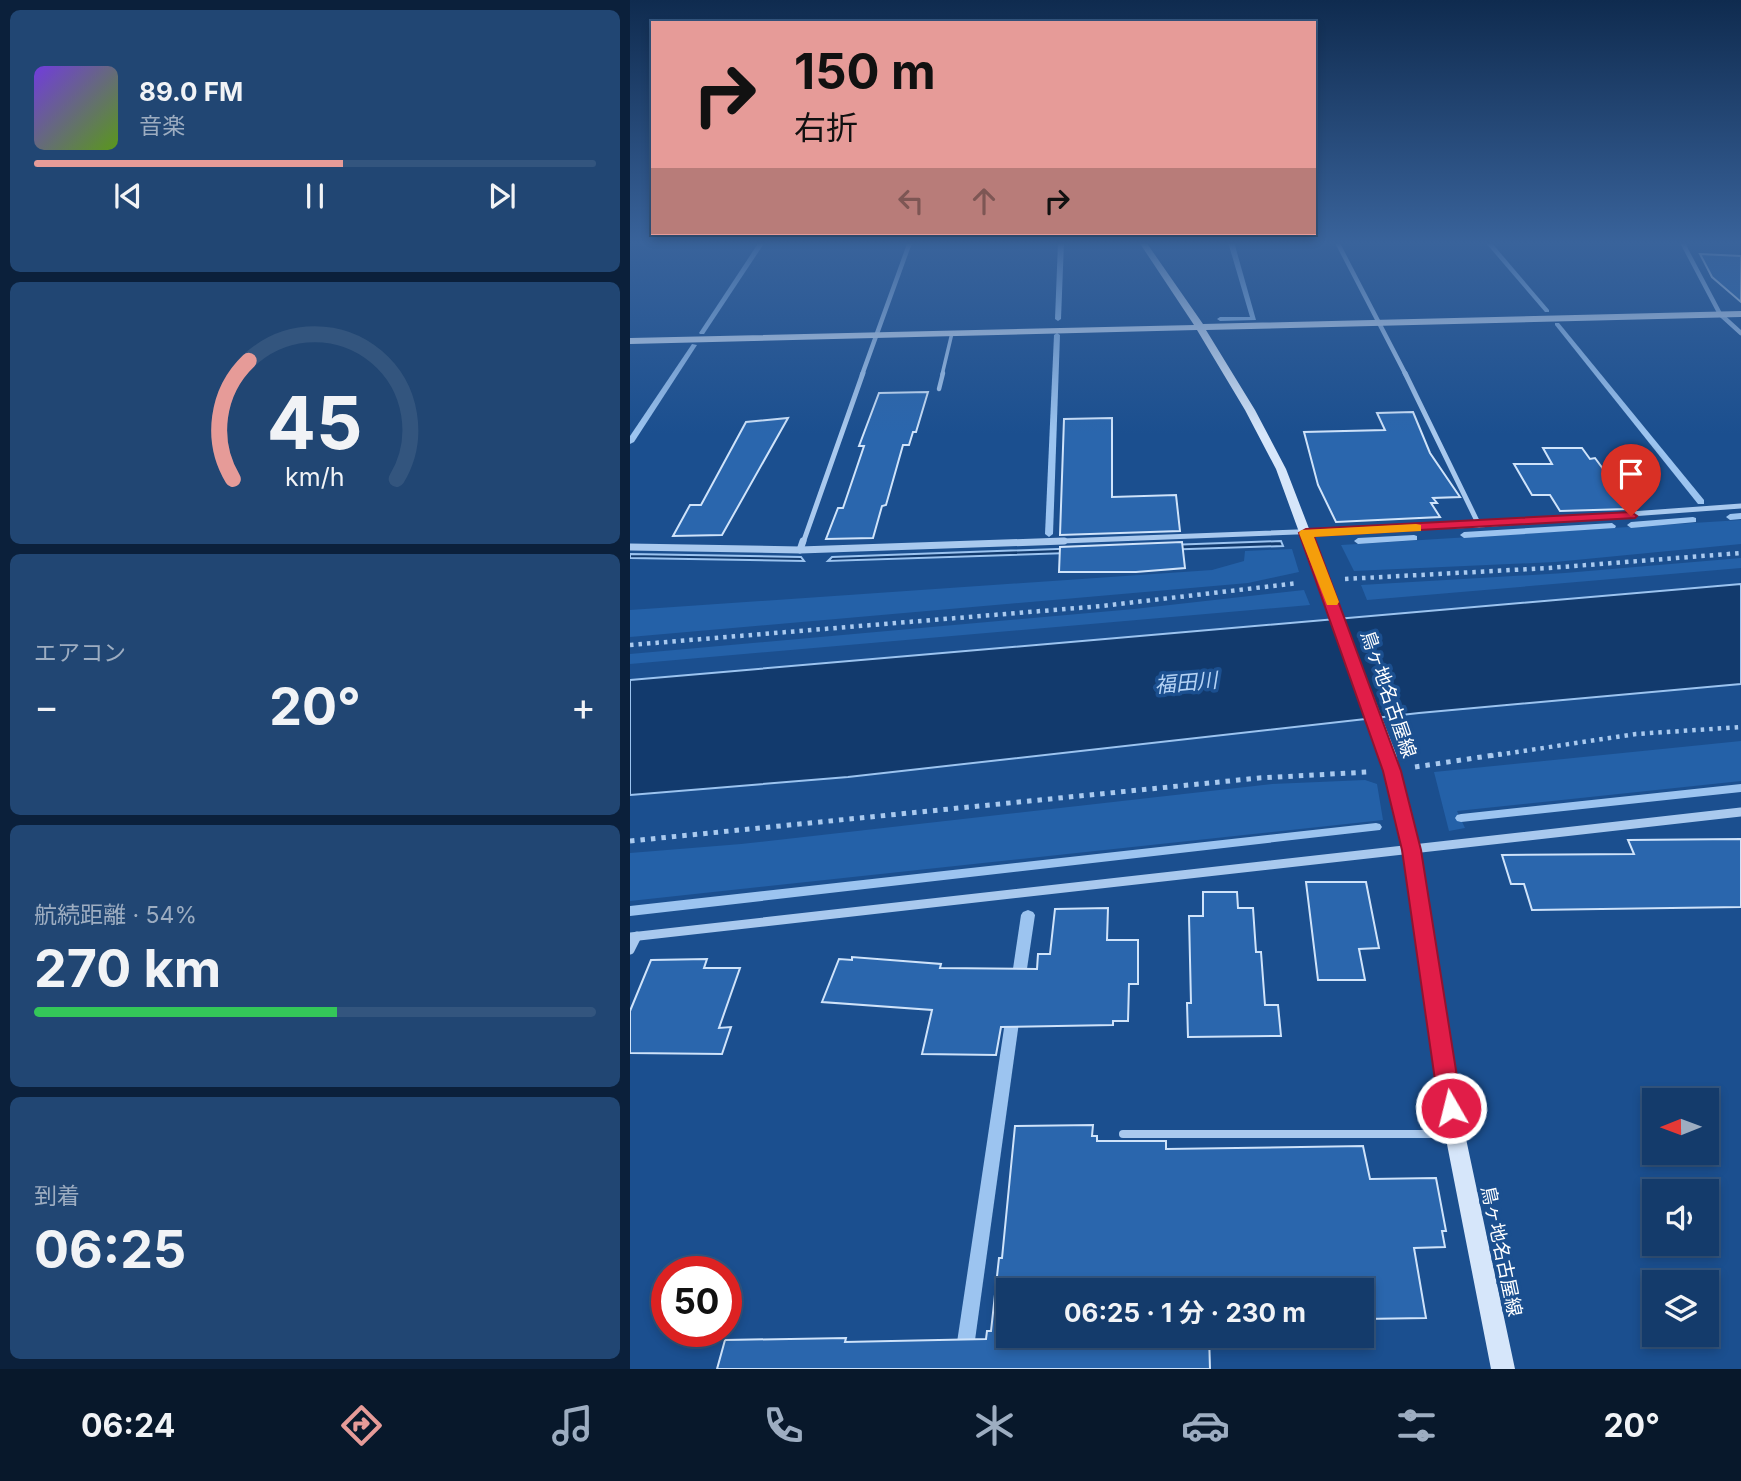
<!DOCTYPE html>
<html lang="ja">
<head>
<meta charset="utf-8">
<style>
	:root { --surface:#143b6b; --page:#214673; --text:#f1f3f6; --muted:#9dadc1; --line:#33557e; --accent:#e69b98 }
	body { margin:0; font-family:Inter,"Noto Sans JP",sans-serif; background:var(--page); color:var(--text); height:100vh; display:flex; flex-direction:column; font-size:26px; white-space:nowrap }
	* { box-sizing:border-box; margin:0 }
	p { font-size:23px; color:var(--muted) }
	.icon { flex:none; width:38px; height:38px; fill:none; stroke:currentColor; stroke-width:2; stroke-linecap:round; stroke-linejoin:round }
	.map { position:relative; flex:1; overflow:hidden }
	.panel { display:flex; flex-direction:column; gap:10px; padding:10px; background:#0b203b; width:630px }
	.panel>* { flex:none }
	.top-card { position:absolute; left:21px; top:21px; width:665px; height:214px; border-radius:0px; box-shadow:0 4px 10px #0003,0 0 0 2px var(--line); background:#e69b98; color:#111; overflow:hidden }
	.needle { width:46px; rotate:269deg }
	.fabs { position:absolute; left:1012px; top:1088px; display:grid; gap:14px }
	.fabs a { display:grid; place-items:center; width:77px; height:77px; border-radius:0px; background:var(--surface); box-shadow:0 4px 10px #0003,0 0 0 2px var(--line); font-size:35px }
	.speed { position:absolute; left:21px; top:1256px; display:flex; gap:14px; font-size:35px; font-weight:700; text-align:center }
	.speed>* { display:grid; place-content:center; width:91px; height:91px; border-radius:50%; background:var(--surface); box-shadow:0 4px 10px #0003,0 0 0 2px var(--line); line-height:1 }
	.speed .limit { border:10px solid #d22; background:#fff; color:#111 }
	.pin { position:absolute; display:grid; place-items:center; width:60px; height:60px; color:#fff; margin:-72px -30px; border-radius:50% 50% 50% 0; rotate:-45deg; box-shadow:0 0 7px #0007 }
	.pin .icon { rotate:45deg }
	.me { position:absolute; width:77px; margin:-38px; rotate:352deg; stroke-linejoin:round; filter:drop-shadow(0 0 5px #0008) }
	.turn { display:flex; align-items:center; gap:24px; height:147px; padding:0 28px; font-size:32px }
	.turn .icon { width:91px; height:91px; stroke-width:2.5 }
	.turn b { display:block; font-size:49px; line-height:60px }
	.lanes { display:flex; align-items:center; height:66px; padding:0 28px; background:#0003; justify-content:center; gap:35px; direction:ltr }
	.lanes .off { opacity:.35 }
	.big { font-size:52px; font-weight:700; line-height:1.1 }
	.panel .widget { flex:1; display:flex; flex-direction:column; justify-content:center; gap:10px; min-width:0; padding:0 24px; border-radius:10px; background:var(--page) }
	.panel .dial { align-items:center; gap:0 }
	.dial svg { height:182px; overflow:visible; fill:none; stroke:var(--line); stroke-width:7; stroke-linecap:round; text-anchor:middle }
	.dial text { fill:var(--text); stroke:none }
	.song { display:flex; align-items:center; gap:21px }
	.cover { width:84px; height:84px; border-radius:10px; background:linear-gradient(135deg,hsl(260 70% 55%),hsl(90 70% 35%)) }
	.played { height:7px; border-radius:4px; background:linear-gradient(90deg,var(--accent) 55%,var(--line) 55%) }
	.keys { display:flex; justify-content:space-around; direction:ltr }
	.heat { display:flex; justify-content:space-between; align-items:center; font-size:38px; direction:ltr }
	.charge { height:10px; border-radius:5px; background:linear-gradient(90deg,#34c759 54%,var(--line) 0) }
	.trip { position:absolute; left:366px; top:1278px; width:378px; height:70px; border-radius:0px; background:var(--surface); box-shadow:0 4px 10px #0003,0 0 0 2px var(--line); font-weight:700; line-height:70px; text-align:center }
	.menu { display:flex; height:112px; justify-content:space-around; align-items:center; background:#08182b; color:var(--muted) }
	.menu .icon { width:49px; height:49px }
	.menu .current { color:var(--accent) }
	.menu b { font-size:32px; color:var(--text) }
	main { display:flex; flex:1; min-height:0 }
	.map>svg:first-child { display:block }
</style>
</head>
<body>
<main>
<section class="panel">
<div class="widget">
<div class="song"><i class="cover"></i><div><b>89.0 FM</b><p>音楽</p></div></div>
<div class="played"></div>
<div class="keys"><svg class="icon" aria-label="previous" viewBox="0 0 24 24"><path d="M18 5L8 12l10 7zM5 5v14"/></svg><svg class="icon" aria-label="pause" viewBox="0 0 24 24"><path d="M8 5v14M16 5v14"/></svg><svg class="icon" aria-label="next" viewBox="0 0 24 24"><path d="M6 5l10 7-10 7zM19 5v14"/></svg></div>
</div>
<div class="widget dial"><svg viewBox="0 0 100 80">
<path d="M14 69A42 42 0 1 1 86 69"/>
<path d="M14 69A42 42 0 0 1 21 17" stroke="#e69b98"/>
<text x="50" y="56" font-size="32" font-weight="700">45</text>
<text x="50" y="72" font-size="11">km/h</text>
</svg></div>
<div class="widget"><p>エアコン</p>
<div class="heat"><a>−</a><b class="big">20°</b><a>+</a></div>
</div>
<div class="widget"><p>航続距離 · 54%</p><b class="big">270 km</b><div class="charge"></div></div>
<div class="widget"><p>到着</p><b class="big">06:25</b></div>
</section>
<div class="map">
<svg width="1111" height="1369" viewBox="0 0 1111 1369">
	<rect width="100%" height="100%" fill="#1b4f8f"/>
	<!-- green -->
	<g fill="#2461a8">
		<path d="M1111,520V544L925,562L724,571L711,545Z"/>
		<path d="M662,549L669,572L618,583L0,637V610L582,570L614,561L615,551Z"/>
		<path d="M1111,558V568L737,600L731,585L935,573Z"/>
		<path d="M674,590L680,605L0,664V654L504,609Z"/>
		<path d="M1111,741V781L827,811L835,828L819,831L804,772Z"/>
		<path d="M735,780L747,784L753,820L0,901V853L111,844L642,784Z"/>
	</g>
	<!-- water -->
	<g fill="#123a6d" stroke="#9cc4f0" stroke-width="2">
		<path d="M651,541L653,546L198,561L202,557Z"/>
		<path d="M0,554L171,557L174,561L0,558Z"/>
		<path d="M1111,584V684L789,713L218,777L0,795V680Z"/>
	</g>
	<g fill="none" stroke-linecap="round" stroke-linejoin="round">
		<!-- stream -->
		<g fill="#9cc4f0" fill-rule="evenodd">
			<path d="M129,242H135L74,334H70L69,333Z"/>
			<path d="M428,242H434L431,319L428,321L425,319Z"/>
			<path d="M598,242H604L626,320L590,321L587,319L590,317H620Z"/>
			<path d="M855,242H861L919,310V312H915Z"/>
			<path d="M925,323H929L1074,500V504H1068L925,325Z"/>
			<path d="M427,333L430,335L423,534L419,537L415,534L424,335Z"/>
			<path d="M62,344L67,345L4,442L0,444V436Z"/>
			<path d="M1111,513V519L1100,520L1096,517L1100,514Z"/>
			<path d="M1063,517L1066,518V522L1001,528L997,525L1001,522Z"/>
			<path d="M982,523L986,526L985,528L834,538L830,535L834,532Z"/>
			<path d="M784,535L787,536V540L728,544L724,541L728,538Z"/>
			<path d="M1111,784V792L831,822L827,821L825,818L827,815L831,814Z"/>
			<path d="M746,823L750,824L752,827L750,830L0,916V906Z"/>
			<path d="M398,910L403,912L405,915L395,982L393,986L388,988L383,986L381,982L391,915L393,912Z"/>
			<path d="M383,1009L388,1011L390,1015L341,1369H323L376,1015L378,1011Z"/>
		</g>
	</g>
	<!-- building -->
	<g fill="#2a66ad" stroke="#cfe3fa" stroke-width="2">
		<path d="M1070,254L1111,256V302L1082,277Z"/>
		<path d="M298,392L286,432H283L279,445H273L256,505L252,506L243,538L196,539L208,508H213L234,446H229L249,393Z"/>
		<path d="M783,412L800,453L830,497L803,498L807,503H801L810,517L706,522L688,485L674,432L755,430L747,413Z"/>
		<path d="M158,418L92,535L43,536L60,505H71L116,422Z"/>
		<path d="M482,418V497L546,495L550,531L430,535L434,419Z"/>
		<path d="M913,448H952L960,459L965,458L990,492H985L997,509L930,511L920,495H902L884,464H922Z"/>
		<path d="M552,542L555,568L506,572H429L430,547Z"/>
		<path d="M1111,839V907L902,910L894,884H881L872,855L1004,854L998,840Z"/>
		<path d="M676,882H736L749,948L729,949L735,980H688Z"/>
		<path d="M573,892H607L608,908H623L626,952H631L635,1005H648L651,1036L558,1037L557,1003H561L559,916H573Z"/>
		<path d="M478,908L477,940H508V984H499L498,1021H483V1025L371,1027L366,1055L292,1054L302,1010L192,1002L209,959L222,960V957L311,964L310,968L407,969L408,954H420L425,909Z"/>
		<path d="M77,959L74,968H110L89,1028L101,1027L92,1054L0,1053V1011L21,960Z"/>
		<path d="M463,1125L462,1136H467V1141H536V1149L733,1146L740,1179L806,1178L816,1231H812L815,1247L784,1248L796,1318L732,1319V1290H378V1335H579L580,1369H87L95,1340L216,1338L215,1342L356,1339L357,1331H361L369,1258H372L385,1126Z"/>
	</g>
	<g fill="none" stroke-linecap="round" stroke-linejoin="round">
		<!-- path-far1 -->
		<g stroke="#a9c9ee" stroke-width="4.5" stroke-dasharray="3.5 5" stroke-linecap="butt">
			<path d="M715,579L919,568L1111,553"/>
			<path d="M0,645L472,606L668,583"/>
			<path d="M860,756L1006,734L1111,727"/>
		</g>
		<!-- path -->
		<g stroke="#a9c9ee" stroke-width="5" stroke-dasharray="4.5 6" stroke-linecap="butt">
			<path d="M785,767L871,754"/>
			<path d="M0,841L629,778L738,772"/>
		</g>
		<!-- lane-far2 -->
		<path stroke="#a9c9ee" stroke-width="3.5" d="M312,375L322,333"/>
		<!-- lane-far1 -->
		<path stroke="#a9c9ee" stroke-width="4.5" d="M309,389L313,373"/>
		<!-- lane -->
		<path stroke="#a9c9ee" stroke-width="8" d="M493,1134H822"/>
		<!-- street-far3 -->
		<g stroke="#a9c9ee" stroke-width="4.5">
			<path d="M707,242L776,375"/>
			<path d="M1052,242L1090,314L1111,333"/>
			<path d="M232,375L280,242"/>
		</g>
		<!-- street-far2 -->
		<g stroke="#a9c9ee" stroke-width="5">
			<path d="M775,373L849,525"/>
			<path d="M173,543L233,373"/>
			<path d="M382,543L849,525L1111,506"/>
		</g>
		<!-- street-far1 -->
		<g stroke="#a9c9ee" stroke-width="7">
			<path d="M0,547L170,550L434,541"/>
			<path d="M170,550L173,541"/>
		</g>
		<!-- street -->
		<g stroke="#a9c9ee" stroke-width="9">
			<path d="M0,937L1111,812"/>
			<path d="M0,950L7,936"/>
		</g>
		<!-- secondary -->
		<path fill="#d6e6fa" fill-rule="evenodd" d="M509,242H516L573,324L1111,311V317L576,330L625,410L656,469L766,754L790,850L835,1134L885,1369H861L815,1134L774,850L750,754L646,469L615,410L567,330L0,344V338L564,325Z"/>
	</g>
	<!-- sky -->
	<linearGradient id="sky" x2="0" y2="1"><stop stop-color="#0f2b4f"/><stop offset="0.56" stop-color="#39639b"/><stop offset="1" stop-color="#39639b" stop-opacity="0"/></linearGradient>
	<rect width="1111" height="434" fill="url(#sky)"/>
	<!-- route -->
	<path fill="#e11d48" stroke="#92132f" stroke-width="2" d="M1001,512L1007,516L1005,518L684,536L771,771L791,850L832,1108L829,1115L821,1118L813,1115L809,1108L772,850L753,771L669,533L676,529Z"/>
	<!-- slow -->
	<path fill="#f59e0b" d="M786,524L791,525V531L684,537L709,602L707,605H697L669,533L671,530Z"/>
	<g text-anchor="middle" stroke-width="7" stroke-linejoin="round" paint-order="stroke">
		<!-- street labels -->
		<g font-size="19" fill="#fff" stroke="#1b4f8f">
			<text transform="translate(759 694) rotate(71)" y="7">鳥ヶ地名古屋線</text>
			<text transform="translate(872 1251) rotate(78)" y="7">鳥ヶ地名古屋線</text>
		</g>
		<!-- water labels -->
		<g font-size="21" font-style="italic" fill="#b5d3f5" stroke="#1b4f8f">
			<text transform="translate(556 683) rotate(-5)" y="7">福田川</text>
		</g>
	</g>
</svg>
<div class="fabs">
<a><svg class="needle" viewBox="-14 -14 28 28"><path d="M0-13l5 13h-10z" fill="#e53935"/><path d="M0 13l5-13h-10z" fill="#9dadc1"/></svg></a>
<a><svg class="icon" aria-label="sound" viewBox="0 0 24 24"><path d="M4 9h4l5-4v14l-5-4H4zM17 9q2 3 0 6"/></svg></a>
<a><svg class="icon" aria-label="layers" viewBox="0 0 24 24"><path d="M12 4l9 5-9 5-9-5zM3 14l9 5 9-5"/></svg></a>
</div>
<div class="speed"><div class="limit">50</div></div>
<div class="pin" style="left:1001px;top:516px;background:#d93025"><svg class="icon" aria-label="arrive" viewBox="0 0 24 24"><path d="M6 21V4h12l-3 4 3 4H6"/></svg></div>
<svg class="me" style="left:821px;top:1108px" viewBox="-20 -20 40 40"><circle r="17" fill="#e11d48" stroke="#fff" stroke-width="3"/><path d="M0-11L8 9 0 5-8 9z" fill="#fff"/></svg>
<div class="trip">06:25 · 1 分 · 230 m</div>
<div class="top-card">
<div class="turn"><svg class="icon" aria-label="right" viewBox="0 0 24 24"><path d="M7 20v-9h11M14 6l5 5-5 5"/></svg><div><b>150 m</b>右折</div></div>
<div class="lanes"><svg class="icon off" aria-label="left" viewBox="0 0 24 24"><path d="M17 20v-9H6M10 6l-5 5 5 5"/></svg><svg class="icon off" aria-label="ahead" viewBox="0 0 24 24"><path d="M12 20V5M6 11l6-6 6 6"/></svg><svg class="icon" aria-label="right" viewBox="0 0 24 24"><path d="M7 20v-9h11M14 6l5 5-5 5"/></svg></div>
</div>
</div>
</main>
<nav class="menu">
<b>06:24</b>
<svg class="icon current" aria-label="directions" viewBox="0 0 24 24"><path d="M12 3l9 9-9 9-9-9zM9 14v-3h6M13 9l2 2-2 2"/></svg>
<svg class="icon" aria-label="music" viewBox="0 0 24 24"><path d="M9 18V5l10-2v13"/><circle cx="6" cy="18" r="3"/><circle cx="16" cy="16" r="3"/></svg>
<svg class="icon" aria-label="phone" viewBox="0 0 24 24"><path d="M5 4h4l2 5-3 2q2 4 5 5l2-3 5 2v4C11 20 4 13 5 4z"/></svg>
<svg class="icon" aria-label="climate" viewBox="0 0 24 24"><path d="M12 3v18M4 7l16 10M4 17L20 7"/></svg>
<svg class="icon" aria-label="car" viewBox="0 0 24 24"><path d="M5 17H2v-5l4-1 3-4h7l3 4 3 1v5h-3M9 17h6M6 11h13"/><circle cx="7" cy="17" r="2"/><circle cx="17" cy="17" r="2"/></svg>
<svg class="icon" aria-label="filters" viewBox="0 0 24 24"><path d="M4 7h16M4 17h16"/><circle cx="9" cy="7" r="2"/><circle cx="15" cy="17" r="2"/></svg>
<b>20°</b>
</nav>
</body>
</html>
